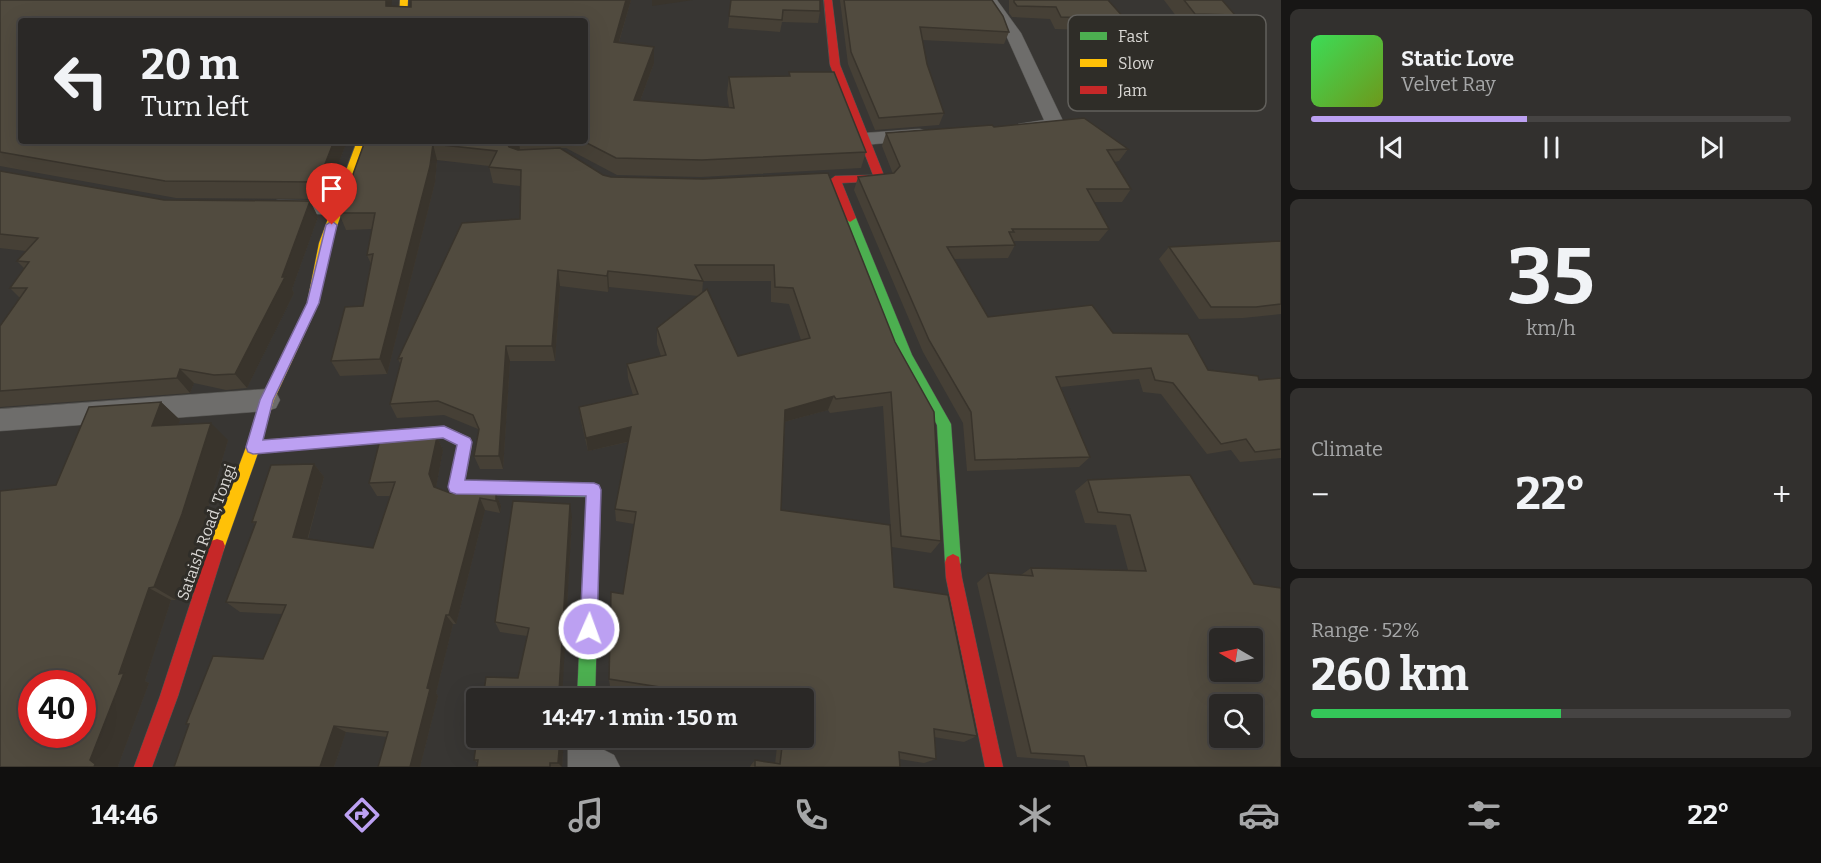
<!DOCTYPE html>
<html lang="en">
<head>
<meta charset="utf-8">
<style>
	:root { --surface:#2a2826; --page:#32302e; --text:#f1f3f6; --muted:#a5a6a7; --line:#464443; --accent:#bca0f2 }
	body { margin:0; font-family:Bitter,serif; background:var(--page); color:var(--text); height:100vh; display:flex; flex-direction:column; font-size:22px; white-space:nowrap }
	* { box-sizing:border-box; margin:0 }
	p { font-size:20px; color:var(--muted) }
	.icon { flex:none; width:33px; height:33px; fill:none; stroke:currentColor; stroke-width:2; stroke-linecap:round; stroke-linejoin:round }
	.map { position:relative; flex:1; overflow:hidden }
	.sheet { display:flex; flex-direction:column; gap:9px; padding:9px; background:#171615; width:540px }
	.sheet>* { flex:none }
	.hud { position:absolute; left:18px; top:18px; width:570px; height:126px; border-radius:6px; box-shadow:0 6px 24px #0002,0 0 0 2px var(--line); background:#2a2826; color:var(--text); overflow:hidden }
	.needle { width:39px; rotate:279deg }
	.fabs { position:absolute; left:1209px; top:628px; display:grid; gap:12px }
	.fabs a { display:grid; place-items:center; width:54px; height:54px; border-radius:6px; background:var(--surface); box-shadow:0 6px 24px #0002,0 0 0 2px var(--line); font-size:30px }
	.speed { position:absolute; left:18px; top:670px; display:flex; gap:12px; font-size:30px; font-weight:700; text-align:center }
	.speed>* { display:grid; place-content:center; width:78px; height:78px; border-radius:50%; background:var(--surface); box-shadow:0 6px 24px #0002,0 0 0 2px var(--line); line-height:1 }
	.speed .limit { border:9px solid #d22; background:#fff; color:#111 }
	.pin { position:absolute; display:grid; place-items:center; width:51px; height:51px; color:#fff; margin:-62px -26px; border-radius:50% 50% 50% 0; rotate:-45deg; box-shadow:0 0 6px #0007 }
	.pin .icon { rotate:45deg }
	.me { position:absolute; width:66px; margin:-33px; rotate:2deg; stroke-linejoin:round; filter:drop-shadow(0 0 4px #0008) }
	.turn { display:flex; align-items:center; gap:21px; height:126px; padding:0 24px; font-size:27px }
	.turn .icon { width:78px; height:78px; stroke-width:2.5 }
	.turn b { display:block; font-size:42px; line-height:51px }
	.big { font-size:45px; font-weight:700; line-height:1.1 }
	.sheet .widget { flex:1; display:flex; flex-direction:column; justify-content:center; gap:9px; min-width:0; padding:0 21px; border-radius:9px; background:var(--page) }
	.sheet .dial { align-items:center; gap:0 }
	.dial b { font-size:78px; line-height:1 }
	.song { display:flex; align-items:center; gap:18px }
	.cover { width:72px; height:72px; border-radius:9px; background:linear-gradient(135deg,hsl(130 70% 55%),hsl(80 70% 35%)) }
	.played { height:6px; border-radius:3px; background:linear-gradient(90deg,var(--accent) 45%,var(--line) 45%) }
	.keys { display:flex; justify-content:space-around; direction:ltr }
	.heat { display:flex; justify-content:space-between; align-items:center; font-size:33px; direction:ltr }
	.charge { height:9px; border-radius:4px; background:linear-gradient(90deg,#34c759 52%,var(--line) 0) }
	.trip { position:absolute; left:466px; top:688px; width:348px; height:60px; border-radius:6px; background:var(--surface); box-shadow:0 6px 24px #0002,0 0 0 2px var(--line); font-weight:700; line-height:60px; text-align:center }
	.dock { display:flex; height:96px; justify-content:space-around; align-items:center; background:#11100f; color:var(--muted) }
	.dock .icon { width:42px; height:42px }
	.dock .active { color:var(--accent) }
	.dock b { font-size:27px; color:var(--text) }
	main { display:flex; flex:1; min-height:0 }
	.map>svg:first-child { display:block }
</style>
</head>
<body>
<main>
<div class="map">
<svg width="1281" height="767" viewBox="0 0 1281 767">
	<rect width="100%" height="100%" fill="#383633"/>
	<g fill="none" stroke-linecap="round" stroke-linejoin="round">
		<defs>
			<g id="street">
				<path d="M981,0H997L1021,33L1065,125L1063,129L1025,134L1018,132L1016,128L1018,124L1044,120L1005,33Z"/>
				<path d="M920,129L927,131L930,135L927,139L865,145L858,143L855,139L858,135L865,133Z"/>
				<path d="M278,200L338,201L345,203L349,208L345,213L338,215L271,212L267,207L271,202Z"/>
				<path d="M267,389L276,392L280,400L276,408L267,411L0,431V409Z"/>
				<path d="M568,738H602V749L614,755L620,767H568Z"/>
			</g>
			<g id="fast">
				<path d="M850,214L856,218L912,355L951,424L961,562L959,567L953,570L947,567L945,562L937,425L899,356L844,218Z"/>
				<path d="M463,447L468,449L470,453L465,480L594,483L599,485L601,490L595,699H577L586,497L456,494L451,492L449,487L456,453L458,449Z"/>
			</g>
			<g id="slow">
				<path d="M400,0H408L407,21H399Z"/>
				<path d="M357,141H367L331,243L319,303L274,400L262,440L444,426L470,438C473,444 471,451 468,457L463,459L458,457L456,453L457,445L443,438L258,453L225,546L223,551L217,553L211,551L209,546L246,447L260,400L307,303L319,243Z"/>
			</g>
			<g id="jam">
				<path d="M824,0H832L840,65L885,178L880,181L842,183L856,218L850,222L844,218L830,180L835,176L873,175L830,65Z"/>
				<path d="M217,539L223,541L225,546L178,696L152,767H134L160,696L209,546L211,541Z"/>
				<path d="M953,554L959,557L962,578L1003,767H985L946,578L945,562L947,557Z"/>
			</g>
		</defs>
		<!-- street casing -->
		<use href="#street" stroke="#545350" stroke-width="1"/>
		<!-- fast casing -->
		<use href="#fast" stroke="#545350" stroke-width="1"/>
		<!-- slow casing -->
		<use href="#slow" stroke="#545350" stroke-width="1"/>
		<!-- jam casing -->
		<use href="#jam" stroke="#545350" stroke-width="1"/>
		<!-- street -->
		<use href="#street" fill="#6e6d6b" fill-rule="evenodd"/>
		<!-- fast -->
		<use href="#fast" fill="#4caf50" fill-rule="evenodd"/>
		<!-- slow -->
		<use href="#slow" fill="#ffc107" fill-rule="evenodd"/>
		<!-- jam -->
		<use href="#jam" fill="#c62828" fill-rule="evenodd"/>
	</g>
	<!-- wall -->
	<g fill="#464036" fill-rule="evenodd">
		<path d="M0,0L411,7V0H631L619,42L654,47V63L640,101L729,107L727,93L729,77L789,76V72L866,152L861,168L701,177L617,175L566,148H560L603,175L611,177L703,179L828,173L941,541L931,553L892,547L883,406L830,413L828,410L784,422L781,510L894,587L977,736L964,742L934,737L936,759L924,763L899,759L900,767H750L751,765L755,760L775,764L778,738H804V699H690L610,686L609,679L634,524L616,521L615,509L628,442L588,451L581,421L579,407L633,395L628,378L627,364L661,356L657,344V328L698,296L609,287L608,292L560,286L555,361H510L503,469H480L474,456L479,431L478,429L444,415L397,418L390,404L401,365L398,359L520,219V186L493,183L489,166L437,160L435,182L387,374L340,376L331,361L363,306L371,264L367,255L372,229L346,230L339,213L365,141H585V21H21L347,141L325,199L176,198L0,166ZM703,281H771V302L789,304L801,340L738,356L702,294Z"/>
		<path d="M731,0L820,11L818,23L782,22L780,32L728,28Z"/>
		<path d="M840,0H992L1009,32L1004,44L922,40L927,64L944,113L939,125L875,130L848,64Z"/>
		<path d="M1009,0H1108L1125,19L1119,31L1055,29L1050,19L1012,17L1009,13Z"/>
		<path d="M1164,0H1222L1235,15L1225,29H1186Z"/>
		<path d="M994,127L1128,149L1119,161L1114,162L1131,189L1122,202H1094L1109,229L1099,241H1013L1015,245L1008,258L954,259L988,317L1113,333L1208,370L1259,380L1281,378V458L1240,462L1231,450L1207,454L1161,394L1143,392L1139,379L1061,387L1090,457L1079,467L967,471L963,423L923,352L854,190L858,177L893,174L882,146L886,133Z"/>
		<path d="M0,171L164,200L310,201L318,217L292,289L294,293L247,388L226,390L194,383L190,393L0,407V326L20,298L10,288L25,269L17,261L26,251L0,248Z"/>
		<path d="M1281,241V314L1243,318L1199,319L1159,259L1169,247Z"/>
		<path d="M161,402L180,420L178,425L228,440L202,529L176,600H171L145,681L149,683L118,766L119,767H0L56,485Z"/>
		<path d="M437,437L443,450L436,487V488L450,493L496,494L501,506L500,513L485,510L456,624H453L436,693L438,696L420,767H378L387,737L346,732L334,767H174L189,724H186L263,659L282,614L240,612L226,602L255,524L252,522L314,464L324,477L308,539L373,548L390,496H377L369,483Z"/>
		<path d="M1190,475L1281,767H1070L1068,761L1017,757L977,583L988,573L1021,575L1031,568L1128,570L1116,525L1085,523L1075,491L1088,480Z"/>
		<path d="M572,517L562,693L564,694L566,699H483L518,678L527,636L500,632L495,622Z"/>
		<path d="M564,738L562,767H477L478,763L474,760Z"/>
	</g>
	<!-- shaded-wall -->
	<g fill="#39342c">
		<path d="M386,0H392L390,21L386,6Z"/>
		<path d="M626,0H631L614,58V42Z"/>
		<path d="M652,0H693L652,6Z"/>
		<path d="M654,47V63L634,117V100Z"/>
		<path d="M334,141H347L325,199L318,182Z"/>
		<path d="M506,141H519L520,150L513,152Z"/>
		<path d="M433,144L437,160L435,182L387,374L380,359Z"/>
		<path d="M310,201L318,217L292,289L294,293L247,388L235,374L282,277Z"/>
		<path d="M558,270L560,286L555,361L552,346Z"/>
		<path d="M608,271L609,287L608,292L607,276Z"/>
		<path d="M506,346L510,361L503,469L499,456Z"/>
		<path d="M180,369L194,383L190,393L177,378Z"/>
		<path d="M834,396L828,410L780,423L785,410Z"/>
		<path d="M161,402L180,420L171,444L152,426Z"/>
		<path d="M211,423L228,440L202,529L176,600L154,587Z"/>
		<path d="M631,427V441L588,451L586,438Z"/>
		<path d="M437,437L443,450L436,487L441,500L434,487L429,474Z"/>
		<path d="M314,464L324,477L305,548L293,537Z"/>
		<path d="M496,494L501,506L500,513L496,501Z"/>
		<path d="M480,498L485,510L456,624L449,615Z"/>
		<path d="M570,504L572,517L562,699L559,692Z"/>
		<path d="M149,588L171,600L145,681L149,683L118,766L119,767H94L90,760Z"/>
		<path d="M446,615L453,624L436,693L438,696L420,767H410L427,688Z"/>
		<path d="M334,726L346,732L334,767H320Z"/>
		<path d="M560,738H564L562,767L558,763Z"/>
	</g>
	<!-- building -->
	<g fill="#514b3f" stroke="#39342c" stroke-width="1.5" fill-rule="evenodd">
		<path d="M0,0H386V6L411,7V0H626L614,42L654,47L634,100L734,108L729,77L790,76L789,72H834L866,152L702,160L616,158L583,141H585V21H21V141H334L318,182L165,181L0,152Z"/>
		<path d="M731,0H820V11L783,10L782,20L729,16Z"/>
		<path d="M844,0H992L1003,16L1009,32L920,27L927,64L944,113L879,118L851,52Z"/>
		<path d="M1014,0H1108L1125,19L1061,17L1056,7L1017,6L1014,2Z"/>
		<path d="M1184,0H1222L1235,15L1195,14Z"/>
		<path d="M1084,118L1128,149L1107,150L1131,189H1087L1109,229H1012L1014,232H1009L1015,245L947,247L988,317L1092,305L1113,333L1188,334L1208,370L1258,376L1259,380L1281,378V449L1255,452L1246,439L1221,444L1173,383L1155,380L1151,368L1056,377L1090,457L975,460L971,412L929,340L858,177L894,173L900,166L886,133L992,125L994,127Z"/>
		<path d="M365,141H506L509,147L518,150L560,148L603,175L611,177L703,179L828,173L895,342L934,412L941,541L901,536L891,392L836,399L834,396L785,410L781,510L890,525L894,587L948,595L977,736L934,729L936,759L899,752L900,767H755V760L780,764L783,738H804V699H736L609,679L611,592L623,594L636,512L615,509L631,427L586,438L579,407L638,394L627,364L666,355L657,328L707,289L738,356L810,338L793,288L775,287L774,265H695L703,281L608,271L607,276L558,270L552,346H506L499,456H474L479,429L473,415L438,401L390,404L402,358L398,359L462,223L520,219L521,170L489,167L497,151L433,144L430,166L380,359L331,361L345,307L363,306L373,254L367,255L375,213H339Z"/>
		<path d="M0,171L164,200L310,201L282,277H285L235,374L214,375L180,369L177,378L0,391V326L27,288H10L29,262L17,261L38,238L0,234Z"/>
		<path d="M1281,241V304L1256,307H1211L1169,247Z"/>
		<path d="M161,402L152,426L211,423L182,514L154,587L149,588L119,674L124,673L90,760L95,764L94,767H0V491L56,485L89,407ZM32,684H82V735H32Z"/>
		<path d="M434,436L437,437L429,474L434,487L450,493L496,494V501L480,498L449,615H446L427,688L430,689L410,767H378L388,732L334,726L320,767H174L189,724H186L213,656L263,659L286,605L226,602L256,522H252L271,465L314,464L293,537L373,548L395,482L369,483L380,440Z"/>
		<path d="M1190,475L1254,584L1281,588V767H1087L1084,756L1031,753L988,573L1033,576L1031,568L1146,571L1130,515L1098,512L1088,480ZM1220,639H1252V672H1220ZM1220,705H1252V738H1220Z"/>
		<path d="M513,501L570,504L559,692L564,694L563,699H483L486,677L518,678L529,628L495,622Z"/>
		<path d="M477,738H560L558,763H550V767H477L478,760H474Z"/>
	</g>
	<!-- route -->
	<path fill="#bca0f2" stroke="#7a689d" stroke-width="1.5" d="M332,221L337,225L319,303L273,400L263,440L444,426L470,438L472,442L465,480L594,483L599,485L601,490L597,629L595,635L589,638L583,635L580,629L586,496L456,494L450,492L448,487L457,445L443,438L253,454L248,452L246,447L260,400L307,303L326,225Z"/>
	<g text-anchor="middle" stroke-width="6" stroke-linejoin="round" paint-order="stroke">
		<!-- street labels -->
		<g font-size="16" fill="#dad8d5" stroke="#2f2d28">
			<text transform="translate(206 532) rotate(-70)" y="6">Sataish Road, Tongi</text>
		</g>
	</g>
	<!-- legend -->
	<rect x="1068" y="15" width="198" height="96" rx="9" fill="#2f2d28" stroke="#62605c" stroke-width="1.5"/>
	<rect x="1080" y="32" width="27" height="8" fill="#4caf50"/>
	<rect x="1080" y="59" width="27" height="8" fill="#ffc107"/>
	<rect x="1080" y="86" width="27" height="8" fill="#c62828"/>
	<g font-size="16" fill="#dad8d5">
		<text x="1118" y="42">Fast</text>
		<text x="1118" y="69">Slow</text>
		<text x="1118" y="96">Jam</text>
	</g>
</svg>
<div class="fabs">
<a><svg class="needle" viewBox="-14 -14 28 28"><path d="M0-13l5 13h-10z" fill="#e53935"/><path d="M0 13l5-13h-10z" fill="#a5a6a7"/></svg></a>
<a><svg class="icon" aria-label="search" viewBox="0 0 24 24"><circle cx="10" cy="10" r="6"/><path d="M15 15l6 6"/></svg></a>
</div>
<div class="speed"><div class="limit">40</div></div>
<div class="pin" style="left:332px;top:225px;background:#d93025"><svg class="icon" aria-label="arrive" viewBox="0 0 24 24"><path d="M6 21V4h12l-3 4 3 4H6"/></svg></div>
<svg class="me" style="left:589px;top:629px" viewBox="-20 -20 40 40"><circle r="17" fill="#bca0f2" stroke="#fff" stroke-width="3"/><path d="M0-11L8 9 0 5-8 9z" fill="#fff"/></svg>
<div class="trip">14:47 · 1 min · 150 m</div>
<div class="hud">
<div class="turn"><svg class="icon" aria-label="left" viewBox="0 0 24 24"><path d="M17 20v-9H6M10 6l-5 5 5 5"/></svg><div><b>20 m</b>Turn left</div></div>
</div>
</div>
<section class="sheet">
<div class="widget">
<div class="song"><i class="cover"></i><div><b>Static Love</b><p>Velvet Ray</p></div></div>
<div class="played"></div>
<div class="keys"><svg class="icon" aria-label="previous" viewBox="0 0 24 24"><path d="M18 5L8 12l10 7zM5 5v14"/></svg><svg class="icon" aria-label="pause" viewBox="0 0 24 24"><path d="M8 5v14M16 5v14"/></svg><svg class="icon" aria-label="next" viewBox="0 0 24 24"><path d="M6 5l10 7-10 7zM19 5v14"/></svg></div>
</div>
<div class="widget dial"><b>35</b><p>km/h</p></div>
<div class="widget"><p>Climate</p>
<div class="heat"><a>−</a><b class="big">22°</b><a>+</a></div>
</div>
<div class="widget"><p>Range · 52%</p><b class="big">260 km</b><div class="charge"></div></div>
</section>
</main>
<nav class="dock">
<b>14:46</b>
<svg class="icon active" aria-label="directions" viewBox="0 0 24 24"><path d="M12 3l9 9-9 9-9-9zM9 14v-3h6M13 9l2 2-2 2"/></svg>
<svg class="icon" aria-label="music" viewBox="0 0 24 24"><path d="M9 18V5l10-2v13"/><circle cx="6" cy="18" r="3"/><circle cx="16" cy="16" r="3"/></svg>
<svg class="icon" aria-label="phone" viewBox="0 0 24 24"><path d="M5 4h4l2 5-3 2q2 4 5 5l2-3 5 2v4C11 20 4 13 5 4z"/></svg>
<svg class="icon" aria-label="climate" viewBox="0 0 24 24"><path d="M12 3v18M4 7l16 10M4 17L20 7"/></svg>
<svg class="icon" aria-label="car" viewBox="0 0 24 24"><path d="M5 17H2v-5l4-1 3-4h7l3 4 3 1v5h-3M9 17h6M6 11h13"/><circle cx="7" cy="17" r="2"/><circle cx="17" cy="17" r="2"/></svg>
<svg class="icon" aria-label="filters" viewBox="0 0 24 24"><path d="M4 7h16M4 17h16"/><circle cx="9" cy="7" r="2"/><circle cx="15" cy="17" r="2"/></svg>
<b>22°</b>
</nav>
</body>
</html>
